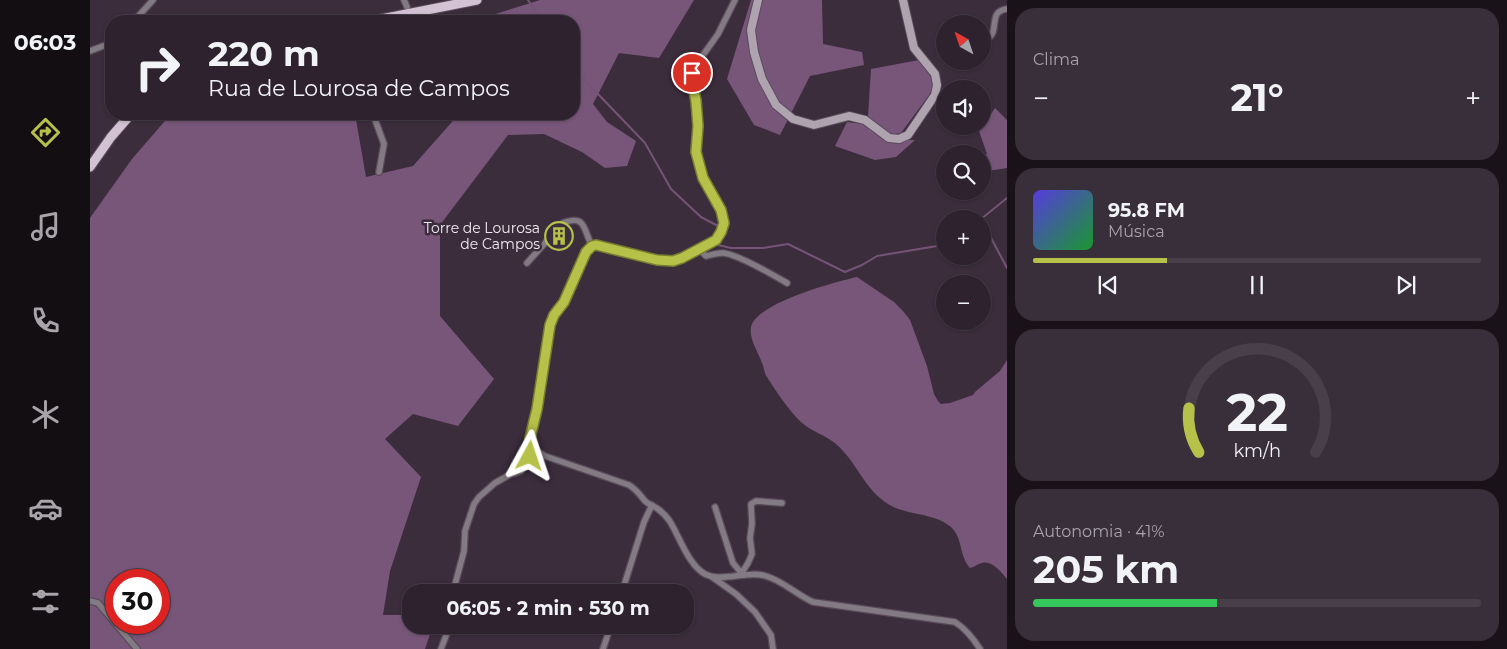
<!DOCTYPE html>
<html lang="pt">
<head>
<meta charset="utf-8">
<style>
	:root { --surface:#2d222e; --page:#392f3a; --text:#f1f3f6; --muted:#a7a4aa; --line:#483f4a; --accent:#b6c149 }
	body { margin:0; font-family:Montserrat,sans-serif; background:var(--page); color:var(--text); height:100vh; display:flex; flex-direction:column; font-size:19px; white-space:nowrap }
	* { box-sizing:border-box; margin:0 }
	p { font-size:16px; color:var(--muted) }
	.icon { flex:none; width:28px; height:28px; fill:none; stroke:currentColor; stroke-width:2; stroke-linecap:round; stroke-linejoin:round }
	.map { position:relative; flex:1; overflow:hidden }
	.side { display:flex; flex-direction:column; gap:8px; padding:8px; background:#191319; width:500px }
	.side>* { flex:none }
	.hud { position:absolute; left:15px; top:15px; width:475px; height:105px; border-radius:20px; box-shadow:0 1px 4px #0004,0 0 0 1px var(--line); background:#2d222e; color:var(--text); overflow:hidden }
	.needle { width:32px; rotate:320deg }
	.buttons { position:absolute; left:846px; top:15px; display:grid; gap:10px }
	.buttons a { display:grid; place-items:center; width:55px; height:55px; border-radius:50%; background:var(--surface); box-shadow:0 1px 4px #0004,0 0 0 1px var(--line); font-size:25px }
	.speed { position:absolute; left:15px; top:569px; display:flex; gap:10px; font-size:25px; font-weight:700; text-align:center }
	.speed>* { display:grid; place-content:center; width:65px; height:65px; border-radius:50%; background:var(--surface); box-shadow:0 1px 4px #0004,0 0 0 1px var(--line); line-height:1 }
	.speed .limit { border:8px solid #d22; background:#fff; color:#111 }
	.pin { position:absolute; display:grid; place-items:center; width:42px; height:42px; color:#fff; margin:-21px; border:2px solid #fff; border-radius:50%; box-shadow:0 1px 5px #0007 }
	.me { position:absolute; width:55px; margin:-28px; rotate:5deg; stroke-linejoin:round; filter:drop-shadow(0 0 4px #0008) }
	.turn { display:flex; align-items:center; gap:18px; height:105px; padding:0 20px; font-size:22px }
	.turn .icon { width:65px; height:65px; stroke-width:2.5 }
	.turn b { display:block; font-size:35px; line-height:42px }
	.big { font-size:38px; font-weight:700; line-height:1.1 }
	.side .tile { flex:1; display:flex; flex-direction:column; justify-content:center; gap:8px; min-width:0; padding:0 18px; border-radius:20px; background:var(--page) }
	.side .dial { align-items:center; gap:0 }
	.dial svg { height:130px; overflow:visible; fill:none; stroke:var(--line); stroke-width:7; stroke-linecap:round; text-anchor:middle }
	.dial text { fill:var(--text); stroke:none }
	.song { display:flex; align-items:center; gap:15px }
	.cover { width:60px; height:60px; border-radius:8px; background:linear-gradient(135deg,hsl(250 70% 55%),hsl(130 70% 35%)) }
	.played { height:5px; border-radius:2px; background:linear-gradient(90deg,var(--accent) 30%,var(--line) 30%) }
	.keys { display:flex; justify-content:space-around; direction:ltr }
	.heat { display:flex; justify-content:space-between; align-items:center; font-size:28px; direction:ltr }
	.charge { height:8px; border-radius:4px; background:linear-gradient(90deg,#34c759 41%,var(--line) 0) }
	.trip { position:absolute; left:312px; top:584px; width:292px; height:50px; border-radius:20px; background:var(--surface); box-shadow:0 1px 4px #0004,0 0 0 1px var(--line); font-weight:700; line-height:50px; text-align:center }
	main { display:flex; flex:1; min-height:0 }
	.menu { display:flex; flex-direction:column; width:90px; justify-content:space-around; align-items:center; background:#120e12; color:var(--muted) }
	.menu .icon { width:35px; height:35px }
	.menu .selected { color:var(--accent) }
	.menu b { font-size:22px; color:var(--text) }
	.map>svg:first-child { display:block }
</style>
</head>
<body>
<main>
<nav class="menu">
<b>06:03</b>
<svg class="icon selected" aria-label="directions" viewBox="0 0 24 24"><path d="M12 3l9 9-9 9-9-9zM9 14v-3h6M13 9l2 2-2 2"/></svg>
<svg class="icon" aria-label="music" viewBox="0 0 24 24"><path d="M9 18V5l10-2v13"/><circle cx="6" cy="18" r="3"/><circle cx="16" cy="16" r="3"/></svg>
<svg class="icon" aria-label="phone" viewBox="0 0 24 24"><path d="M5 4h4l2 5-3 2q2 4 5 5l2-3 5 2v4C11 20 4 13 5 4z"/></svg>
<svg class="icon" aria-label="climate" viewBox="0 0 24 24"><path d="M12 3v18M4 7l16 10M4 17L20 7"/></svg>
<svg class="icon" aria-label="car" viewBox="0 0 24 24"><path d="M5 17H2v-5l4-1 3-4h7l3 4 3 1v5h-3M9 17h6M6 11h13"/><circle cx="7" cy="17" r="2"/><circle cx="17" cy="17" r="2"/></svg>
<svg class="icon" aria-label="filters" viewBox="0 0 24 24"><path d="M4 7h16M4 17h16"/><circle cx="9" cy="7" r="2"/><circle cx="15" cy="17" r="2"/></svg>
</nav>
<div class="map">
<svg width="917" height="649" viewBox="0 0 917 649">
	<rect width="100%" height="100%" fill="#3c2d3d"/>
	<!-- forest -->
	<g fill="#78567a" fill-rule="evenodd">
		<path d="M450,0H604L569,58L529,53L503,104L517,122L546,141L537,166L515,168L492,152L454,134L418,135L350,225V316L404,379L368,426L323,414L295,439L331,477L300,571L293,615H321V625H343L335,649H0V218L42,159L81,114H201L204,119L247,114H265L276,177L323,166L369,114H484V21H383ZM26,580H69V622H26Z"/>
		<path d="M661,0H732L733,44L772,52L774,65L720,76L690,135L664,125L637,79Z"/>
		<path d="M829,60L843,80L842,91L811,133L800,135L778,117L781,69Z"/>
		<path d="M905,108L917,120V168L898,171L893,167V156L897,154L889,131Z"/>
		<path d="M757,122L773,124L796,140H825L806,157L785,160L745,146Z"/>
		<path d="M767,277L804,302L813,311L820,320L837,366L844,394L848,401L851,404L860,403L883,395L885,392L910,371L917,360V579C912,573 902,560 892,563C887,564 885,567 880,568C869,556 873,538 861,527C843,512 817,516 798,504C774,489 767,462 746,444C736,435 722,432 711,422C699,411 686,391 677,377C674,373 674,367 672,363C668,351 659,340 661,327C666,303 745,282 767,277Z"/>
	</g>
	<g fill="none" stroke-linecap="round" stroke-linejoin="round">
		<!-- stream -->
		<g stroke="#755377" stroke-width="2">
			<path d="M438,0L452,21"/>
			<path d="M484,69L555,143L581,189L611,217L628,226"/>
			<path d="M891,219L917,198"/>
			<path d="M637,228L628,245L641,248H673L698,244L755,272L772,265L787,256L847,246L855,243"/>
			<path d="M892,230L899,234L917,268"/>
		</g>
		<defs>
			<g id="street">
				<path d="M314,0L317,7"/>
				<path d="M645,0L628,34L606,65L603,73L602,81L608,126L606,152L613,178L631,210L634,223L631,232L626,240L592,258L583,261L567,260L506,245L502,246L496,252L474,302L464,315L460,325L454,358L447,409L440,439L443,446L447,451L455,456L539,485C547,490 549,494 555,501C558,504 564,506 568,509C572,512 576,516 579,520C589,535 598,565 615,574C632,583 657,570 676,576C693,581 707,595 723,602L865,622C876,629 883,638 890,649"/>
				<path d="M44,21L63,0"/>
				<path d="M892,46C896,42 901,37 903,32C906,22 902,11 917,9"/>
				<path d="M0,51L21,43"/>
				<path d="M283,114L294,144L289,172"/>
				<path d="M609,249L616,256C621,255 627,253 632,253C645,253 685,276 697,283"/>
				<path d="M437,263L473,223C496,214 493,229 502,246"/>
				<path d="M625,507L643,563L653,575"/>
				<path d="M653,575V571L658,563L662,554L660,538L662,524L661,504L666,501L692,503"/>
				<path d="M622,577L646,594L665,612L681,635L683,649"/>
				<path d="M363,592L374,551L375,531L384,504L389,497L405,483L421,474L426,473L431,471L440,456L443,446"/>
				<path d="M532,592L554,522L562,505"/>
				<path d="M0,601L8,603L47,649"/>
				<path d="M351,649L360,625"/>
				<path d="M513,649L521,625"/>
			</g>
			<path id="secondary" d="M668,0L661,30L664,52L672,79L686,105L703,119L724,125L759,116L775,120L799,138L809,139L818,135L845,95L847,85L845,74L824,48L813,0"/>
			<g id="primary">
				<path d="M281,21L387,0"/>
				<path d="M0,167L21,137L41,114"/>
			</g>
		</defs>
		<!-- street casing -->
		<use href="#street" stroke="#594b5a" stroke-width="8"/>
		<!-- secondary casing -->
		<use href="#secondary" stroke="#594b5a" stroke-width="10"/>
		<!-- primary casing -->
		<use href="#primary" stroke="#594b5a" stroke-width="11"/>
		<!-- street -->
		<use href="#street" stroke="#837b83" stroke-width="5.5"/>
		<!-- secondary -->
		<use href="#secondary" stroke="#afa3b0" stroke-width="8"/>
		<!-- primary -->
		<use href="#primary" stroke="#d2c2d3" stroke-width="9"/>
	</g>
	<g fill="none" stroke-linecap="round" stroke-linejoin="round">
		<defs>
			<path id="route" d="M440,456L443,446L440,438L447,409L460,325L464,315L474,302L496,252L502,246L506,245L567,260L583,261L592,258L626,240L631,232L634,223L631,210L613,178L606,152L608,126L606,101L602,81V73"/>
		</defs>
		<!-- route casing -->
		<use href="#route" stroke="#767d2f" stroke-width="12"/>
		<!-- route -->
		<use href="#route" stroke="#b6c149" stroke-width="9"/>
	</g>
	<!-- icons -->
	<defs>
		<symbol id="building-ring" viewBox="-11 -11 22 22"><circle r="9.5" fill="#3c2d3d" stroke="#b6c149" stroke-width="1.5"/><path d="M-4-6H4V6H1V3H-1V6H-4ZM-2.5-4.3h1.7v1.8h-1.7ZM.8-4.3h1.7v1.8H.8ZM-2.5-1h1.7V.8h-1.7ZM.8-1h1.7V.8H.8Z" fill="#b6c149"/></symbol>
	</defs>
	<g fill-rule="evenodd">
		<use href="#building-ring" x="453" y="220" width="32" height="32"/>
	</g>
	<g text-anchor="middle" stroke-width="5" stroke-linejoin="round" paint-order="stroke">
		<!-- poi labels -->
		<g font-size="14" fill="#f2e8f3" stroke="#3c2d3d" text-anchor="end">
			<text x="450" y="233">Torre de Lourosa<tspan x="450" dy="16">de Campos</tspan></text>
		</g>
	</g>
</svg>
<div class="buttons">
<a><svg class="needle" viewBox="-14 -14 28 28"><path d="M0-13l5 13h-10z" fill="#e53935"/><path d="M0 13l5-13h-10z" fill="#a7a4aa"/></svg></a>
<a><svg class="icon" aria-label="sound" viewBox="0 0 24 24"><path d="M4 9h4l5-4v14l-5-4H4zM17 9q2 3 0 6"/></svg></a>
<a><svg class="icon" aria-label="search" viewBox="0 0 24 24"><circle cx="10" cy="10" r="6"/><path d="M15 15l6 6"/></svg></a>
<a>+</a>
<a>−</a>
</div>
<div class="speed"><div class="limit">30</div></div>
<div class="pin" style="left:602px;top:73px;background:#d93025"><svg class="icon" aria-label="arrive" viewBox="0 0 24 24"><path d="M6 21V4h12l-3 4 3 4H6"/></svg></div>
<svg class="me" style="left:440px;top:456px" viewBox="-20 -20 40 40"><path d="M0-17L14 15 0 8-14 15z" fill="#b6c149" stroke="#fff" stroke-width="4"/></svg>
<div class="trip">06:05 · 2 min · 530 m</div>
<div class="hud">
<div class="turn"><svg class="icon" aria-label="right" viewBox="0 0 24 24"><path d="M7 20v-9h11M14 6l5 5-5 5"/></svg><div><b>220 m</b>Rua de Lourosa de Campos</div></div>
</div>
</div>
<section class="side">
<div class="tile"><p>Clima</p>
<div class="heat"><a>−</a><b class="big">21°</b><a>+</a></div>
</div>
<div class="tile">
<div class="song"><i class="cover"></i><div><b>95.8 FM</b><p>Música</p></div></div>
<div class="played"></div>
<div class="keys"><svg class="icon" aria-label="previous" viewBox="0 0 24 24"><path d="M18 5L8 12l10 7zM5 5v14"/></svg><svg class="icon" aria-label="pause" viewBox="0 0 24 24"><path d="M8 5v14M16 5v14"/></svg><svg class="icon" aria-label="next" viewBox="0 0 24 24"><path d="M6 5l10 7-10 7zM19 5v14"/></svg></div>
</div>
<div class="tile dial"><svg viewBox="0 0 100 80">
<path d="M14 69A42 42 0 1 1 86 69"/>
<path d="M14 69A42 42 0 0 1 8 42" stroke="#b6c149"/>
<text x="50" y="56" font-size="32" font-weight="700">22</text>
<text x="50" y="72" font-size="11">km/h</text>
</svg></div>
<div class="tile"><p>Autonomia · 41%</p><b class="big">205 km</b><div class="charge"></div></div>
</section>
</main>
</body>
</html>
